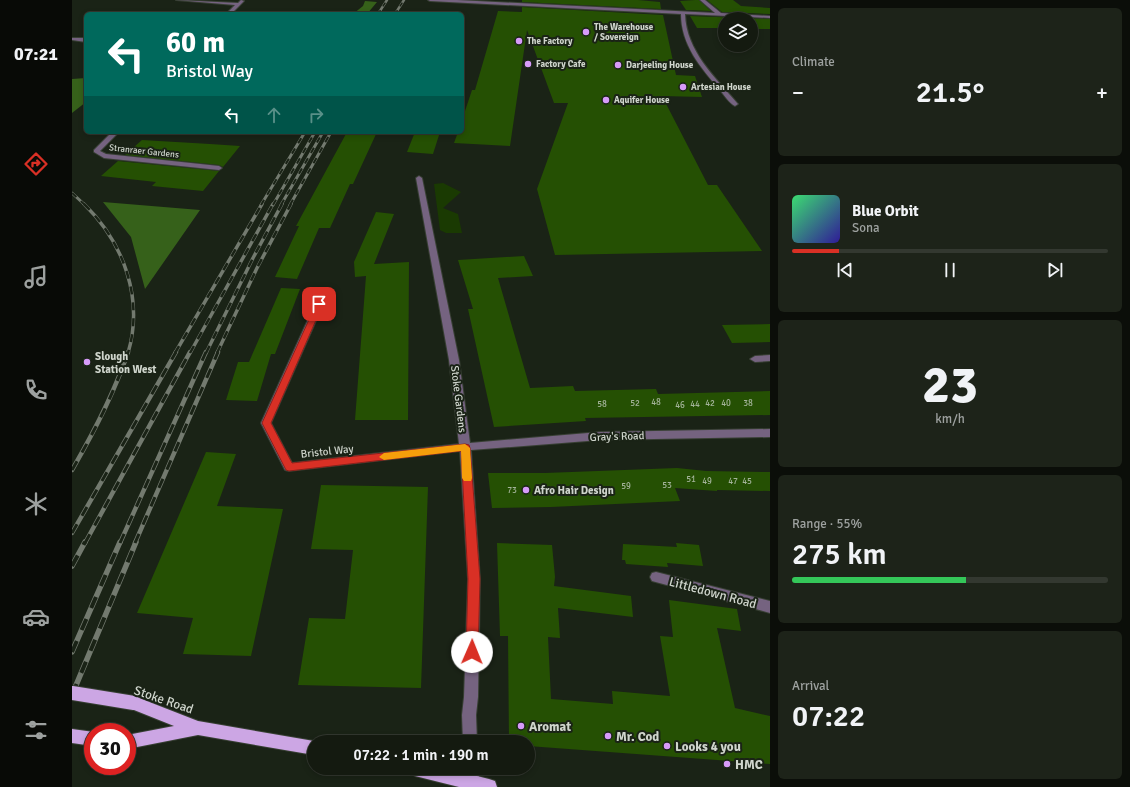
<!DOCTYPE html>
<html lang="en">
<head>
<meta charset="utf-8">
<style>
	:root { --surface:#141a10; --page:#1d2319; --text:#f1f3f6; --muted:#9da19f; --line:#333830; --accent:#d93025 }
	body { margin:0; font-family:Signika,sans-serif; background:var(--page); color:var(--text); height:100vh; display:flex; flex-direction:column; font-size:15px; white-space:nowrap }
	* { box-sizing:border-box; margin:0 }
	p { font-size:13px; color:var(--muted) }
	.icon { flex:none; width:22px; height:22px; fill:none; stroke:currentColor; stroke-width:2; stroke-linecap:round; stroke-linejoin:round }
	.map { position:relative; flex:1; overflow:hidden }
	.details { display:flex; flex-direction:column; gap:8px; padding:8px; background:#0b0e09; width:360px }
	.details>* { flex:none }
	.guide { position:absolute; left:12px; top:12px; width:380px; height:122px; border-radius:6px; box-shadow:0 2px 6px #0003,0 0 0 1px var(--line); background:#00695c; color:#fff; overflow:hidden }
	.controls { position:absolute; left:646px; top:12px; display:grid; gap:8px }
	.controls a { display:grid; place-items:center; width:40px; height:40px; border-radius:50%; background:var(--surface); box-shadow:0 2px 6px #0003,0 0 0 1px var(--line); font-size:20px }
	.speed { position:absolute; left:12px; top:723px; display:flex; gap:8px; font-size:20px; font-weight:700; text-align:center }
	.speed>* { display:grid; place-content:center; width:52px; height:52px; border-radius:50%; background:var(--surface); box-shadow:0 2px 6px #0003,0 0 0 1px var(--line); line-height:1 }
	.speed .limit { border:6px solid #d22; background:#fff; color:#111 }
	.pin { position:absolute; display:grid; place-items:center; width:34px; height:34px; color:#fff; margin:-17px; border-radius:8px; box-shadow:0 2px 6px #0006 }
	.me { position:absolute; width:44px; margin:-22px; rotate:1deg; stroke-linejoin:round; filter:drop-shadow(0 0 3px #0008) }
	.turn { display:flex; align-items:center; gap:14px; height:84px; padding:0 16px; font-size:18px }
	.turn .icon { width:52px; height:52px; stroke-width:2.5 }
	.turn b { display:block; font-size:28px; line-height:34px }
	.lanes { display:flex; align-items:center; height:38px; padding:0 16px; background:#0003; justify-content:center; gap:20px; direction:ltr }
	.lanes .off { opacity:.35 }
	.big { font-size:30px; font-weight:600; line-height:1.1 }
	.details .card { flex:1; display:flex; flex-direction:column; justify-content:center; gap:6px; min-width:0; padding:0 14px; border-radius:6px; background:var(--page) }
	.details .dial { align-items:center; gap:0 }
	.dial b { font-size:52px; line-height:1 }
	.song { display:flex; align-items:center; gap:12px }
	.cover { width:48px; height:48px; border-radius:6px; background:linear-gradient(135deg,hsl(140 70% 55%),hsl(250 70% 35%)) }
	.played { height:4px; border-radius:2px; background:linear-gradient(90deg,var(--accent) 15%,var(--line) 15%) }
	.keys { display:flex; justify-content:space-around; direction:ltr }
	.heat { display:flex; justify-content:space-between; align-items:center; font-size:22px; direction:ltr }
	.charge { height:6px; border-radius:3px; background:linear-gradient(90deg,#34c759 55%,var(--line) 0) }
	.trip { position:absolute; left:235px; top:735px; width:228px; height:40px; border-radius:20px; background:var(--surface); box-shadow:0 2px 6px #0003,0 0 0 1px var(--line); font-weight:600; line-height:40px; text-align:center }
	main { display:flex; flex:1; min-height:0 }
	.tab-bar { display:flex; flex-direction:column; width:72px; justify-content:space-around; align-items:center; background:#080a06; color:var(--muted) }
	.tab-bar .icon { width:28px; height:28px }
	.tab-bar .current { color:var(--accent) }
	.tab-bar b { font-size:18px; color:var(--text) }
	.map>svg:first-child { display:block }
</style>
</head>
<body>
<main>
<nav class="tab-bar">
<b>07:21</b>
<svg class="icon current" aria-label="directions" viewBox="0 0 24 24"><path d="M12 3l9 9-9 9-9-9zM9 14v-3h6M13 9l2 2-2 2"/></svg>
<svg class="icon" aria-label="music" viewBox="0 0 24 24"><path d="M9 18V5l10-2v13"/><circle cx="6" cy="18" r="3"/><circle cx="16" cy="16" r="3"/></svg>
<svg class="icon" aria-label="phone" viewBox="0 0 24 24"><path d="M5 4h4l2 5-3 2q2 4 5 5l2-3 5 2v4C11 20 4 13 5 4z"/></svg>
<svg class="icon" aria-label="climate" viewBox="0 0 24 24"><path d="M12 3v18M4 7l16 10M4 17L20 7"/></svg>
<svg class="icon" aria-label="car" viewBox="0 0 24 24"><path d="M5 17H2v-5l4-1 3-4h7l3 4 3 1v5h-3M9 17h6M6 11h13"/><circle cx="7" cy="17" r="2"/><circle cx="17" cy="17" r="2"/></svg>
<svg class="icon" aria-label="filters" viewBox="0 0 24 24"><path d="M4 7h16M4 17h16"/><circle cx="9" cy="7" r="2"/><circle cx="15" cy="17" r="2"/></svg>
</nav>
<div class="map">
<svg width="698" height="787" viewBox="0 0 698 787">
	<rect width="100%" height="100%" fill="#1a2316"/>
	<!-- green -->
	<path fill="#1a3a02" d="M371,183L389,192L371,208L386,214L390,233H374L368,230L362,184Z"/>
	<!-- forest -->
	<g fill="#36611a">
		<path d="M293,1L305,2L295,14H281L291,6Z"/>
		<path d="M14,78V102L0,113V79Z"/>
		<path d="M31,202L128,210L73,289L59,237Z"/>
	</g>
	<!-- building -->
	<g fill="#255003">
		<path d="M450,0H566L588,2L589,9L450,2Z"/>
		<path d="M623,0H627L639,11L614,10L608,1Z"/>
		<path d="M635,0H661L669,6L698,8V14L650,12Z"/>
		<path d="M450,7L591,15L604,75L623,76L630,97L590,96L636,185H645L690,251L483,255L465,189L496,103H482L455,30L438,146L382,143L386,132H390V120L400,90H403L426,11L450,12Z"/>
		<path d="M618,16L698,19V29H679V19H653V28H625Z"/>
		<path d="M275,132H305L281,184H278L258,228H247L225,279L203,277L227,226H224Z"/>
		<path d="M343,132H368L361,154L335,152Z"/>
		<path d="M70,140L138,144L168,146L151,167L147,165L53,155Z"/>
		<path d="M46,161L147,171L131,191L80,186L84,182L29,176Z"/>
		<path d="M304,212L322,214L302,264L337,262L336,420H283L294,276L283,277L282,262Z"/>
		<path d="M452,256L461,276L426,278L458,388L501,386L503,391L584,389L586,394L698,391V415L513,418L514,421L422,427L396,309H401L386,260Z"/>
		<path d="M209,288L228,289L203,354H199L185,401L154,400L166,362H177Z"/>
		<path d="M698,324V342L660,343L650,325Z"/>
		<path d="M134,452L164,454L145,506L211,509L179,656L111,654L121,618L65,613Z"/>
		<path d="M605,468L634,471L698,472V491L645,490V491L603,488L608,501L479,507L420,508L416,473H473Z"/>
		<path d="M249,485L356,487L349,688L226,685L237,618L273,619L281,550L239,549Z"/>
		<path d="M425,543L480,545L483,577L482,586L559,596L561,617L486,608L488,638L476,637L479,699L541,704L540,691L598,696L588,636L601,637L597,600L665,609L669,631L645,628L663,708L698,716V764L456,746V742H437L436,636H428Z"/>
		<path d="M604,543L627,545L631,566L595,563L596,567L554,564L553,560H550L551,544L605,547Z"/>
	</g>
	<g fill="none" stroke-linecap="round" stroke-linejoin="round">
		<defs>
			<g id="minor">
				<path d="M104,0L166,3L169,0L172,1L159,14H154L163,5Z"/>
				<path d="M356,0H385L643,13L628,0H633L649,13L698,16V18L613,14C614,51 643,77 665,103L666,104L663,106C657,103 652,95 648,90C629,68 609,45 609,14L358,1Z"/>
				<path d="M0,38H14V42L0,40Z"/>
				<path d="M40,132H47L28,151L34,154L147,166L150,168L147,170L32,158L22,152V150Z"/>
				<path d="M347,176L350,178L387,360L398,443L528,432L698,429V437L528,440L399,450L408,579L406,697L404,715L405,742H391L390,715L392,697L396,579L388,451L217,471L213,470L189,423L249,291L253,288L257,291L199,423L220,463L387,444L377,360L344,178Z"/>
				<path d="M698,355V361L683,362L678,359L683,356Z"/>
				<path d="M584,572L698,601V613L580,581L578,577L580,573Z"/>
				<rect x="391" y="768" width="16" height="19"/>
			</g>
			<g id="major">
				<path d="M62,696L126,721L242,741L245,742H242V755L126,735L55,749V735L102,726L57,708L55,703L57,698Z"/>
				<path d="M0,729L22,732L21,746L0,743Z"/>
				<path d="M335,768H373L417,779L423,781L425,787H387L343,776L338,773Z"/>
			</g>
		</defs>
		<!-- minor casing -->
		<use href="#minor" stroke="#373f33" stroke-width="2"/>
		<!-- major casing -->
		<use href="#major" stroke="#373f33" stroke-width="2"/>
		<!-- minor -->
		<use href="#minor" fill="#756380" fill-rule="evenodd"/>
		<!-- major -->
		<use href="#major" fill="#cca6e4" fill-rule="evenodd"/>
		<defs>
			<g id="rail-far4">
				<path d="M306,14L315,0"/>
				<path d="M323,14L332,0"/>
			</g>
			<g id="rail-far3">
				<path d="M0,193L13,205"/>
				<path d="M189,205L233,132"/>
				<path d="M201,205L243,132"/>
				<path d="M209,205L251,132"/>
				<path d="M218,205L259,132"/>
			</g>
			<g id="rail-far2">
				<path d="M12,204C52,243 72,299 56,353"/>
				<path d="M103,353L190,204"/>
				<path d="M118,353L201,204"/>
				<path d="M134,353L181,258L210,204"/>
				<path d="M145,353L185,268L219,204"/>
			</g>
			<g id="rail-far1">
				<path d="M0,470C22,432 42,394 56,352"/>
				<path d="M0,533L104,352"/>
				<path d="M13,543L118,352"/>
				<path d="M48,543L134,352"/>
				<path d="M63,543L146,352"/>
			</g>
			<g id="rail">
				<path d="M0,566L13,542"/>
				<path d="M0,652L48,542"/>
				<path d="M0,695L64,542"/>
			</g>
		</defs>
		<!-- rail-far4 casing -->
		<use href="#rail-far4" stroke="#737a6f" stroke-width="2.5"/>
		<!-- rail-far3 casing -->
		<use href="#rail-far3" stroke="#737a6f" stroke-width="3"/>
		<!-- rail-far2 casing -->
		<use href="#rail-far2" stroke="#737a6f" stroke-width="3.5"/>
		<!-- rail-far1 casing -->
		<use href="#rail-far1" stroke="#737a6f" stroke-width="4.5"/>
		<!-- rail casing -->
		<use href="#rail" stroke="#737a6f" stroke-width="5.5"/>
		<!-- rail-far4 -->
		<use href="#rail-far4" stroke="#1a2316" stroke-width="1.5" stroke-dasharray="4.5" stroke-linecap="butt"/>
		<!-- rail-far3 -->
		<use href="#rail-far3" stroke="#1a2316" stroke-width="2" stroke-dasharray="6" stroke-linecap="butt"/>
		<!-- rail-far2 -->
		<use href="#rail-far2" stroke="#1a2316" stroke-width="2.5" stroke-dasharray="8" stroke-linecap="butt"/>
		<!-- rail-far1 -->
		<use href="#rail-far1" stroke="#1a2316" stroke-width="3" stroke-dasharray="10" stroke-linecap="butt"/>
		<!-- rail -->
		<use href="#rail" stroke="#1a2316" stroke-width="4" stroke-dasharray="12" stroke-linecap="butt"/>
		<defs>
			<path id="major-bridge" d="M0,693L62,703"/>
		</defs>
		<!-- major-bridge casing -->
		<use href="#major-bridge" stroke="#373f33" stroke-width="16" stroke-linecap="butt"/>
		<!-- major-bridge -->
		<use href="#major-bridge" stroke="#cca6e4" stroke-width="14"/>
	</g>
	<!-- route -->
	<path fill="#d93025" stroke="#8d1f18" d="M245,302H250L251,304L199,423L220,463L393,444L397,445L398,448L408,579L406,652L405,656L400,658L396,656L394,652L396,579L389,451L217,471L214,470L190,423Z"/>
	<!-- slow -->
	<path fill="#f59e0b" d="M393,444L398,448L400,478L399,481H392L390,478L389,451L312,460L307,457L312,453Z"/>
	<!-- markers -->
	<g fill="#d79bf9" stroke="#1a2316" stroke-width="1.5">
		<circle cx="514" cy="32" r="4"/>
		<circle cx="447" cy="41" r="4"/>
		<circle cx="456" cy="64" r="4"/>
		<circle cx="546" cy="65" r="4"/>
		<circle cx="611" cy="87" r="4"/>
		<circle cx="534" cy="100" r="4"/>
		<circle cx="15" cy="362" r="4"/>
		<circle cx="454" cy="490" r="4"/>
		<circle cx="449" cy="726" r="4"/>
		<circle cx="536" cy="736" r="4"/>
		<circle cx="595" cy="746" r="4"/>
		<circle cx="655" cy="764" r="4"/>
	</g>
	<g text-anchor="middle" stroke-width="4" stroke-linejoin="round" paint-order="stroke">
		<!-- far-poi labels -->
		<g font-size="9" font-weight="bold" fill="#cfd5cc" stroke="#1a2316" text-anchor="start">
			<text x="522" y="30">The Warehouse<tspan x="522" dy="10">/ Sovereign</tspan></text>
			<text x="455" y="44">The Factory</text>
			<text x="464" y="67">Factory Cafe</text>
			<text x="554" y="68">Darjeeling House</text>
			<text x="619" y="90">Artesian House</text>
			<text x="542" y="103">Aquifer House</text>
		</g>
		<!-- far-street labels -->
		<g font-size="9" fill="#cfd5cc" stroke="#1a2316">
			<text transform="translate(72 151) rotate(6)" y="3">Stranraer Gardens</text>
		</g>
		<!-- number labels -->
		<g font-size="9" fill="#a4b49a">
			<text x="584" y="405">48</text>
			<text x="563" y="406">52</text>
			<text x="638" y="406">42</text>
			<text x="654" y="406">40</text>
			<text x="676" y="406">38</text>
			<text x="530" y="407">58</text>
			<text x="623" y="407">44</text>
			<text x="608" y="408">46</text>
			<text x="619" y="482">51</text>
			<text x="635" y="484">49</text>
			<text x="661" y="484">47</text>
			<text x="675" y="484">45</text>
			<text x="595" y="488">53</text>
			<text x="554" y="489">59</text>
			<text x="440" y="493">73</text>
		</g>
		<!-- poi labels -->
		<g font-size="11" font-weight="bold" fill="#cfd5cc" stroke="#1a2316" text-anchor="start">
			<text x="23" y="360">Slough<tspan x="23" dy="13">Station West</tspan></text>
			<text x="462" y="494">Afro Hair Design</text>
		</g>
		<!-- street labels -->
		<g font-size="11" fill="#cfd5cc" stroke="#1a2316">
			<text transform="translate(387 399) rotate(83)" y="4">Stoke Gardens</text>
			<text transform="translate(545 436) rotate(-2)" y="4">Gray's Road</text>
			<text transform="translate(255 451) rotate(-6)" y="4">Bristol Way</text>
		</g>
		<!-- near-street labels -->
		<g font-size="13" fill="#cfd5cc" stroke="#1a2316">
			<text transform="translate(641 592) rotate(15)" y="5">Littledown Road</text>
			<text transform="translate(92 699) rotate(19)" y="5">Stoke Road</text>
		</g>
		<!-- near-poi labels -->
		<g font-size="13" font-weight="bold" fill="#cfd5cc" stroke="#1a2316" text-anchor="start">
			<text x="457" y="731">Aromat</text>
			<text x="544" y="741">Mr. Cod</text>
			<text x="603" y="751">Looks 4 you</text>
			<text x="663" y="769">HMC</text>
		</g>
	</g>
</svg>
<div class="controls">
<a><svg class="icon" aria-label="layers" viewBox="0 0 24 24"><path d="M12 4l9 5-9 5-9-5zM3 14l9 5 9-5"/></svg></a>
</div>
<div class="speed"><div class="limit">30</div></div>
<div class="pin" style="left:247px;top:304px;background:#d93025"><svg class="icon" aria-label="arrive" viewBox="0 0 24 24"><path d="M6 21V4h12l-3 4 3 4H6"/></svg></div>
<svg class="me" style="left:400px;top:652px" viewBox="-20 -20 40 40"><circle r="19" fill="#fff"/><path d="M0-13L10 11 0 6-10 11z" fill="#d93025"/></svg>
<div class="trip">07:22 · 1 min · 190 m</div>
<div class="guide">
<div class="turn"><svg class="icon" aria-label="left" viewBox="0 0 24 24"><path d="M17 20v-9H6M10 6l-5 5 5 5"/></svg><div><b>60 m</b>Bristol Way</div></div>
<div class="lanes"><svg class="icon" aria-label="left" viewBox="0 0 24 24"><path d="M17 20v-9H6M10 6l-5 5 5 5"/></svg><svg class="icon off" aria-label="ahead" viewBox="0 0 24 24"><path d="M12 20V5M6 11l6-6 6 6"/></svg><svg class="icon off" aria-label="right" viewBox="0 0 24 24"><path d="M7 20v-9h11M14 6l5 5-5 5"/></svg></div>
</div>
</div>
<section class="details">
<div class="card"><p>Climate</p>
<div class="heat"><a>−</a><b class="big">21.5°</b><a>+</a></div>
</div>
<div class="card">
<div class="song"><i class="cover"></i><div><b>Blue Orbit</b><p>Sona</p></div></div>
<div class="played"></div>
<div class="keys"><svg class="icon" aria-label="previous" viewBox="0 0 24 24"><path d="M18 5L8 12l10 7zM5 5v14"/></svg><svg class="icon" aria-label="pause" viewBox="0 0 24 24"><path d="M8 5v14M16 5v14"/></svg><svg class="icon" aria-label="next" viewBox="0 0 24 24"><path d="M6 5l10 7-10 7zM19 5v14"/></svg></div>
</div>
<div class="card dial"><b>23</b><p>km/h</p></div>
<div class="card"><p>Range · 55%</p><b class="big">275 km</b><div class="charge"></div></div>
<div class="card"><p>Arrival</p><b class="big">07:22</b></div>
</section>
</main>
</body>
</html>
